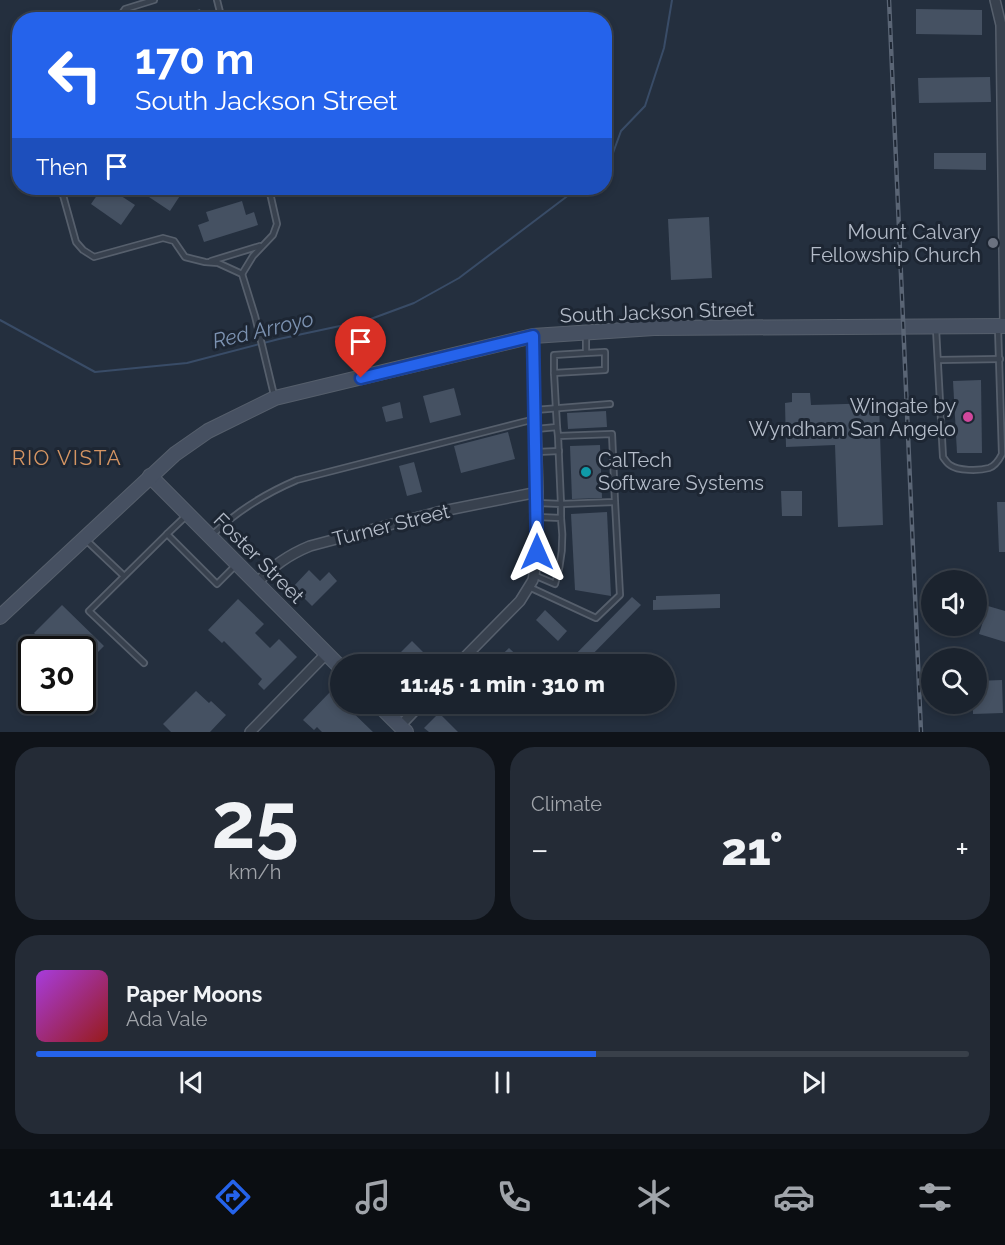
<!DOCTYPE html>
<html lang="en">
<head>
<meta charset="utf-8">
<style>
	:root { --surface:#1b232e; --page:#242b36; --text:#f1f3f6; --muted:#a0a4aa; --line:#39404a; --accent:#2563eb }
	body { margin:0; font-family:Raleway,sans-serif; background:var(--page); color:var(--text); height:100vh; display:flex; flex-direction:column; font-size:22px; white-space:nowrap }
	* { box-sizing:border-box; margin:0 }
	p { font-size:20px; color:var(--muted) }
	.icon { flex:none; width:33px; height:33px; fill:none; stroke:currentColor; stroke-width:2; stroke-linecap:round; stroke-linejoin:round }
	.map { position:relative; height:732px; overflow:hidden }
	.panel { display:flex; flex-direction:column; gap:15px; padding:15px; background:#0f1319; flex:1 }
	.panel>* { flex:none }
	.banner { position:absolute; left:12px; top:12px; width:600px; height:183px; border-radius:24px; box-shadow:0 3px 9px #0003,0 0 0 2px var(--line); background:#2563eb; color:#fff; overflow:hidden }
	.tools { position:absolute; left:921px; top:570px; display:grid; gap:12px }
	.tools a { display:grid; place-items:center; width:66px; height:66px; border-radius:50%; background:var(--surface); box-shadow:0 3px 9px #0003,0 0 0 2px var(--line); font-size:30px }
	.speed { position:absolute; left:18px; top:636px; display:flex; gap:12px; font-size:30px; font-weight:700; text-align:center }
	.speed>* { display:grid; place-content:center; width:78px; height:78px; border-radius:50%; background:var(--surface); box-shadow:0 3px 9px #0003,0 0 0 2px var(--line); line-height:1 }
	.speed .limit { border:3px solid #111; border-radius:9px; background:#fff; color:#111 }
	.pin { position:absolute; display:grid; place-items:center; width:51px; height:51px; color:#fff; margin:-62px -26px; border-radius:50% 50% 50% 0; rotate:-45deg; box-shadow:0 0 6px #0007 }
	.pin .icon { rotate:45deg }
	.me { position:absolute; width:66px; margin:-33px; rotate:0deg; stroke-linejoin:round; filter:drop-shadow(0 0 4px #0008) }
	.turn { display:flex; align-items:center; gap:21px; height:126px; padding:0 24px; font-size:27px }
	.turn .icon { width:78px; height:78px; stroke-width:2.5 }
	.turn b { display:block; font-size:42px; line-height:51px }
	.then { display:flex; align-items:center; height:57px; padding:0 24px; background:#0003; gap:12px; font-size:22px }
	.big { font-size:45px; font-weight:800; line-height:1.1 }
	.panel .widget { flex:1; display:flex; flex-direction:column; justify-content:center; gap:9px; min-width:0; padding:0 21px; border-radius:24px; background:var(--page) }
	.panel .dial { align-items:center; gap:0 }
	.dial b { font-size:78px; line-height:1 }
	.song { display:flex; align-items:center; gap:18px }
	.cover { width:72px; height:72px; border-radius:9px; background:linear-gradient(135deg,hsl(280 70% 55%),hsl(0 70% 35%)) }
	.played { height:6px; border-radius:3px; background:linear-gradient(90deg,var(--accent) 60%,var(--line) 60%) }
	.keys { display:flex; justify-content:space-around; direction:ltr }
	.heat { display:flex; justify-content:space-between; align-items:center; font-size:33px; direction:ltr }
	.panel .tiles { flex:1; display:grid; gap:15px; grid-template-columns:1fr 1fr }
	.widget:last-child { grid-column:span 2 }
	.trip { position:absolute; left:330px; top:654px; width:345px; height:60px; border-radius:30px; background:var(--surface); box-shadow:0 3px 9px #0003,0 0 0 2px var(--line); font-weight:800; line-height:60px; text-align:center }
	.tabs { display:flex; height:96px; justify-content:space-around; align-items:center; background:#0b0e12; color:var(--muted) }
	.tabs .icon { width:42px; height:42px }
	.tabs .selected { color:var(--accent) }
	.tabs b { font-size:27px; color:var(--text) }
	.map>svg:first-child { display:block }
</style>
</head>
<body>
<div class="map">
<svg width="1005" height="732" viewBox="0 0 1005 732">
	<rect width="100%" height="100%" fill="#242f3e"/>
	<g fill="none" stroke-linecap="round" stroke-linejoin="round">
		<!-- stream -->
		<g stroke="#394c67" stroke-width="2">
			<path d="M604,168L609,164L621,131L645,106L664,48L672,0"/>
			<path d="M0,320L95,372L187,363L279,339L368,320L414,303L459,278L578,188"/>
		</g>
	</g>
	<!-- building -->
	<g fill="#455162">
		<path d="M200,9L203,20H172V18Z"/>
		<path d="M916,9L982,10V35L916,34Z"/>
		<path d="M990,77L991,102L919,103L918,78Z"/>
		<path d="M934,153H986V170L934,169Z"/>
		<path d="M102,188H109L135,205L121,225L91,204Z"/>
		<path d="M155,188H185L170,211L149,197Z"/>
		<path d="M242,201L246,215L254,212L258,225L204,242L198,225L209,221L206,212Z"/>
		<path d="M709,217L712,278L671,280L668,219Z"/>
		<path d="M981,380L982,453H957L953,381Z"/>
		<path d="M454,388L461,415L430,423L423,396Z"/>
		<path d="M792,393H810L811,405L879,403L883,525L838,527L835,445L786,447L785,403L792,402Z"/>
		<path d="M400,402L403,418L386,422L382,407Z"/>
		<path d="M606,411L607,427L568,429L567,413Z"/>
		<path d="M508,432L515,459L461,473L454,446Z"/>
		<path d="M600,445L602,498L572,499L570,446Z"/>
		<path d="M414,462L422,492L407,496L399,466Z"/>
		<path d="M781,491H802V516H782Z"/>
		<path d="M997,502H1005V552H999Z"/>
		<path d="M607,512L611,596L575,590L571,514Z"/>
		<path d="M309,570L320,581L329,572L337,581L312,606L293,587Z"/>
		<path d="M720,594V608L653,610V600H656V596Z"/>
		<path d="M632,597L641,605L583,664H566Z"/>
		<path d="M238,599L264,624L255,633L270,648L279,639L297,657L264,690L258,684L262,679L224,641L222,643L208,630Z"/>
		<path d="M62,605L104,646L82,668V650H51L34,633Z"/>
		<path d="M988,606L1005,611V642L979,634Z"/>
		<path d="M545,610L567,631L558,641L536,620Z"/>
		<path d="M412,641L429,658L422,664H389Z"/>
		<path d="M509,648L526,664H492Z"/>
		<path d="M1002,680L1003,713L973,714V704H976V681Z"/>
		<path d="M196,691L209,703L211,701L226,715L210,732H171L163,724Z"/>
		<path d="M331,691L340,700V704H344L373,732H322L317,727L314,730L303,720Z"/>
		<path d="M439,713L458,732H429L424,728Z"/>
	</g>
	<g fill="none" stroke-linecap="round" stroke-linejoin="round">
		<defs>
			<g id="lane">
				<path d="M217,0L222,20"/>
				<path d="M117,20L125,9L154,0"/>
				<path d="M61,188L76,242L83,250L94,257L163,238L174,241L185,257L205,262L218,263L242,274L255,316L274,395"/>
				<path d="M211,261L260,246"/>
				<path d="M242,274L253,256L273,235L277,224L270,193L273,188"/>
				<path d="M936,329L943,457C945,460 947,463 950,465C958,471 979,471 989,468C995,466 999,460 1002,454L998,328"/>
				<path d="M586,335V353L605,352V370L554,373V355L586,353"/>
				<path d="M938,360L1000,359"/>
				<path d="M535,410L610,404"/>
				<path d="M557,427L558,436L612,434L615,502L561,504L558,436"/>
				<path d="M536,429L557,427L554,373"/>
				<path d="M537,452L559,451"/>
				<path d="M538,503L561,504V518"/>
				<path d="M186,516L167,534L217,584L235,566"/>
				<path d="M212,535C237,511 264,494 297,480L535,419"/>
				<path d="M85,539L124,576"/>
				<path d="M534,575L555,584C562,562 564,540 561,518L538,517"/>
				<path d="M529,587L596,618L620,595L615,502"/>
				<path d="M144,663L89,611L167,534"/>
			</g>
			<g id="street">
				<path d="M995,0L1001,25L1005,326"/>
				<path d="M257,583C273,566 288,555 310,546L438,512L538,492"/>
				<path d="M458,664L520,601L533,580L538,552V492L533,336"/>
				<path d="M400,726L421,704"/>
				<path d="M250,732L327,653"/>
			</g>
			<g id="secondary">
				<path d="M150,476L340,667"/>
				<path d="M0,617L175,454L208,431L275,398L533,336L654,328L1005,326"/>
				<path d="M378,704L406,732"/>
			</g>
		</defs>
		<!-- lane casing -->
		<use href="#lane" stroke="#565f6c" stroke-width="8"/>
		<!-- street casing -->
		<use href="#street" stroke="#565f6c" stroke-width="12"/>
		<!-- secondary casing -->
		<use href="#secondary" stroke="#565f6c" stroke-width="16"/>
		<!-- lane -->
		<use href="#lane" stroke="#38414e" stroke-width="4.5"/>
		<!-- street -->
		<use href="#street" stroke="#38414e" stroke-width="9"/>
		<!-- secondary -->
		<use href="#secondary" stroke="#465061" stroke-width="14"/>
		<defs>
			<path id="rail" d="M889,0L921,732"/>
		</defs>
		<!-- rail casing -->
		<use href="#rail" stroke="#5a6575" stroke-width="4.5"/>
		<!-- rail -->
		<use href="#rail" stroke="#1d2633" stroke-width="2" stroke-dasharray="7" stroke-linecap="butt"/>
	</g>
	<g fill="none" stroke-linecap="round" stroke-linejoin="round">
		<defs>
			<path id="route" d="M361,378L533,336L537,552"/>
		</defs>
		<!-- route casing -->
		<use href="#route" stroke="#184099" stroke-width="15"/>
		<!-- route -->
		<use href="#route" stroke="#2563eb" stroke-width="10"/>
	</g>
	<!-- markers -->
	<circle fill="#6b7280" stroke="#1d2633" stroke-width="2" cx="993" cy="243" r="6"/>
	<circle fill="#d1479c" stroke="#1d2633" stroke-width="2" cx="968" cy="417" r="6"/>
	<circle fill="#0f9aa8" stroke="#1d2633" stroke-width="2" cx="586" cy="472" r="6"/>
	<g text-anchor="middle" stroke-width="6" stroke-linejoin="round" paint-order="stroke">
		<!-- poi labels -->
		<g font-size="20" fill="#b4bcc9" stroke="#1d2633" text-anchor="end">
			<text x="981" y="239">Mount Calvary<tspan x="981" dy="23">Fellowship Church</tspan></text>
			<text x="956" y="413">Wingate by<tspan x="956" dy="23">Wyndham San Angelo</tspan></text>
			<text x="598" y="467" text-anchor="start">CalTech<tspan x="598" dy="23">Software Systems</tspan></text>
		</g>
		<!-- street labels -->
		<g font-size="20" fill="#b4bcc9" stroke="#1d2633">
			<text transform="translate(657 312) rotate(-2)" y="7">South Jackson Street</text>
			<text transform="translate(391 525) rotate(-14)" y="7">Turner Street</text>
			<text transform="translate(259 558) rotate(45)" y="7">Foster Street</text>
		</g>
		<!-- water labels -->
		<g font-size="21" font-style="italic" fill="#7c92b1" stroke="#1d2633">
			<text transform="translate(263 330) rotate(-13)" y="7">Red Arroyo</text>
		</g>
		<!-- neighbourhood labels -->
		<g font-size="21" letter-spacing="1.5" fill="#d59563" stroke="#1d2633">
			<text x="67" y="465">RIO VISTA</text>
		</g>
	</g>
</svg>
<div class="tools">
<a><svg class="icon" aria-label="sound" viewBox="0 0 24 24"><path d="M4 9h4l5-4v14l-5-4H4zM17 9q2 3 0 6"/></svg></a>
<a><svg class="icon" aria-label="search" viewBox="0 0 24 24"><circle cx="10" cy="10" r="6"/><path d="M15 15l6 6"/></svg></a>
</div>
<div class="speed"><div class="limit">30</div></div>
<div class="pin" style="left:361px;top:378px;background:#d93025"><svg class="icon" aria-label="arrive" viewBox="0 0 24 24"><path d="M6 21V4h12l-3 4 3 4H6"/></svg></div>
<svg class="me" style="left:537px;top:552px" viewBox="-20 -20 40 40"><path d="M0-17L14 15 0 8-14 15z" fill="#2563eb" stroke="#fff" stroke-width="4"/></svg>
<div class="trip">11:45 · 1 min · 310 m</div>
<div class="banner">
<div class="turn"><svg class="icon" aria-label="left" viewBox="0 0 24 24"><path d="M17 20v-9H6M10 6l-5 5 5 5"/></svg><div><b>170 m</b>South Jackson Street</div></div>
<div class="then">Then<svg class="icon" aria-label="arrive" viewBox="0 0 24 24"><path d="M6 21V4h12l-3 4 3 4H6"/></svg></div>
</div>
</div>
<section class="panel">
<div class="tiles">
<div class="widget dial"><b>25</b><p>km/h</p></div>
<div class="widget"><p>Climate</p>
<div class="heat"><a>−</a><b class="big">21°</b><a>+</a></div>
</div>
<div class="widget">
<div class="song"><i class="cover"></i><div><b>Paper Moons</b><p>Ada Vale</p></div></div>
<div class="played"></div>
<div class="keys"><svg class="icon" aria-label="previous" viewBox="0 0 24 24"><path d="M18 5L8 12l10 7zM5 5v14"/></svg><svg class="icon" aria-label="pause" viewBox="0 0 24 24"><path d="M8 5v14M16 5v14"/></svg><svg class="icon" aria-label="next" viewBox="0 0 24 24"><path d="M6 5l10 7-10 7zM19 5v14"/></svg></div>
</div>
</div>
</section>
<nav class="tabs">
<b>11:44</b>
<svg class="icon selected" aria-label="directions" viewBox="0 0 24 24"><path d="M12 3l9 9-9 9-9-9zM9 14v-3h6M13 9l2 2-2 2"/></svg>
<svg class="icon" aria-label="music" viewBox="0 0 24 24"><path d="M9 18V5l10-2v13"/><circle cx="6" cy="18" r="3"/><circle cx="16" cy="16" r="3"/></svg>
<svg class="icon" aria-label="phone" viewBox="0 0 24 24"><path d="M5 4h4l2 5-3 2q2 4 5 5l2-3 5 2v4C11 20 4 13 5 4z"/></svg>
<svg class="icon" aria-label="climate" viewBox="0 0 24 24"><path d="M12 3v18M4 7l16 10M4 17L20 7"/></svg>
<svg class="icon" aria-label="car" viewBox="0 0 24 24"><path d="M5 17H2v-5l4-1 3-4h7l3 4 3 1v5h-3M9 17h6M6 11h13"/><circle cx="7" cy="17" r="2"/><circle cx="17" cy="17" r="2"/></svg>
<svg class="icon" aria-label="filters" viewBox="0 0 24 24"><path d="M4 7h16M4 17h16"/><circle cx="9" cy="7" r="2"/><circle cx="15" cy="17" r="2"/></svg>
</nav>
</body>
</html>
